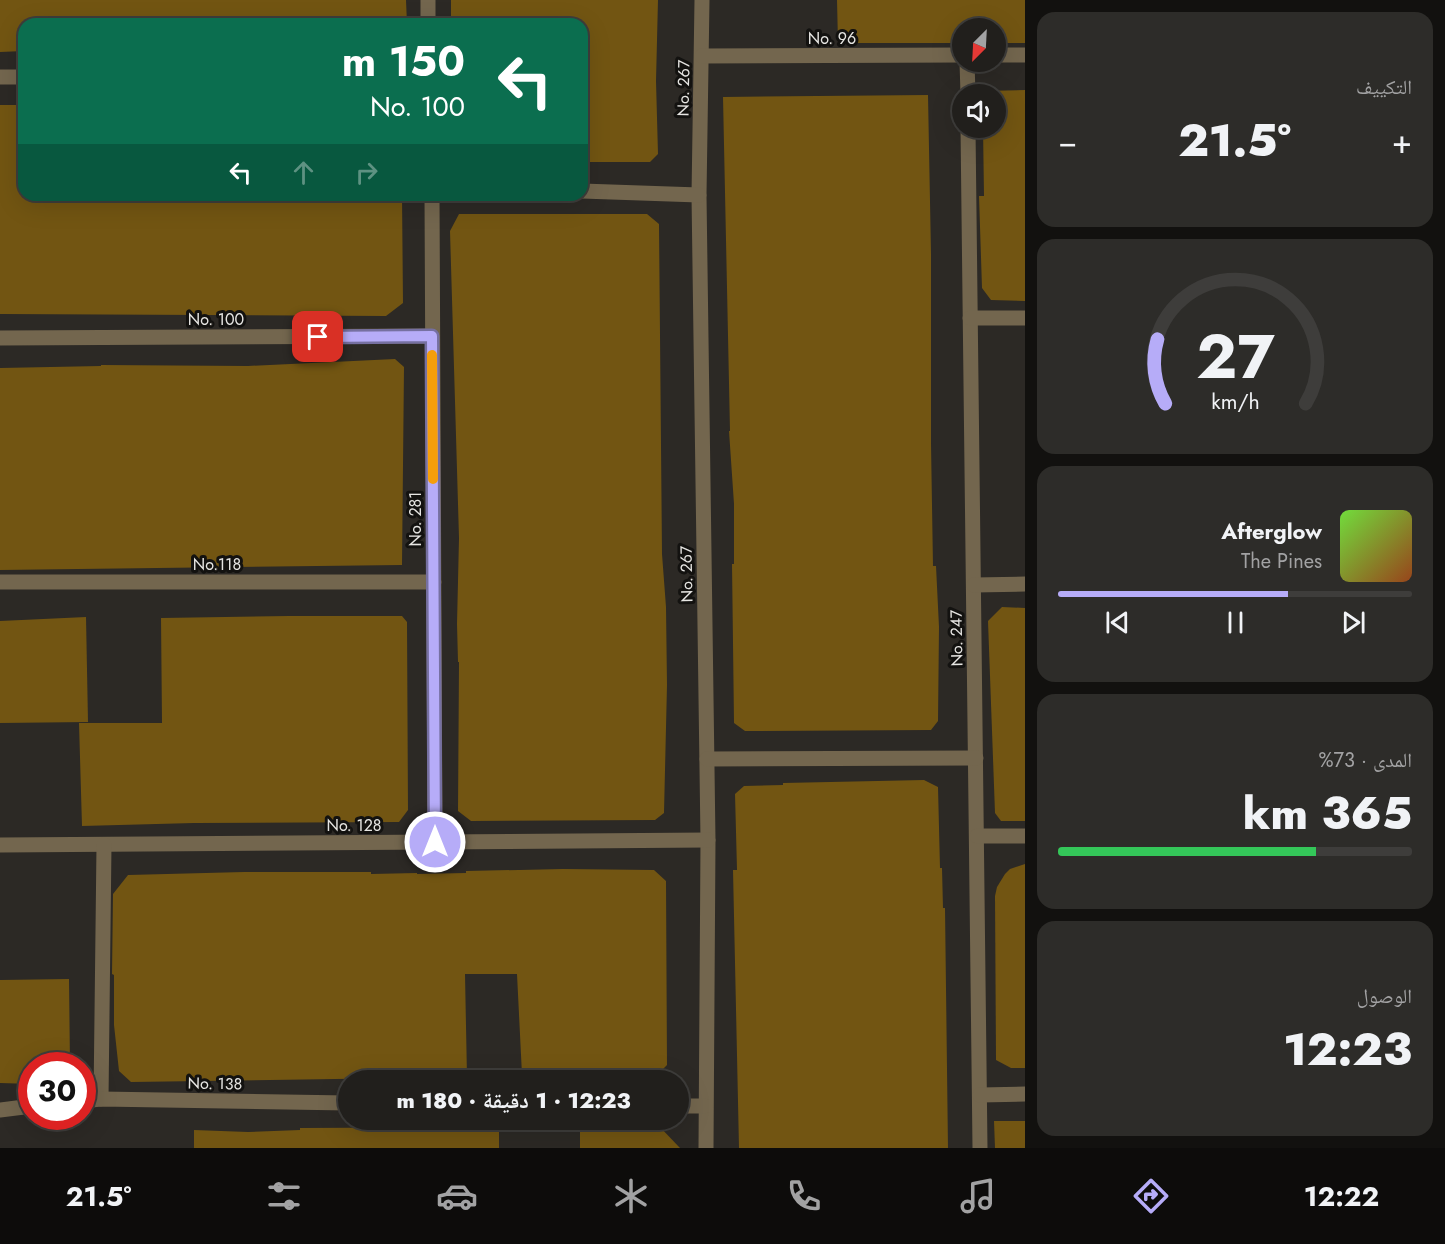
<!DOCTYPE html>
<html lang="ar">
<head>
<meta charset="utf-8">
<style>
	:root { --surface:#211f1c; --page:#2d2c29; --text:#f1f3f6; --muted:#a2a2a3; --line:#3e3d3b; --accent:#b6acf8 }
	body { margin:0; font-family:Jost,"Noto Naskh Arabic",sans-serif; background:var(--page); color:var(--text); direction:rtl; height:100vh; display:flex; flex-direction:column; font-size:22px; white-space:nowrap }
	* { box-sizing:border-box; margin:0 }
	p { font-size:20px; color:var(--muted) }
	.icon { flex:none; width:33px; height:33px; fill:none; stroke:currentColor; stroke-width:2; stroke-linecap:round; stroke-linejoin:round }
	.map { position:relative; flex:1; overflow:hidden; direction:ltr }
	.drawer { display:flex; flex-direction:column; gap:12px; padding:12px; background:#12110f; width:420px }
	.drawer>* { flex:none }
	.top-card { position:absolute; left:18px; top:18px; width:570px; height:183px; border-radius:18px; box-shadow:0 6px 24px #0002,0 0 0 2px var(--line); direction:rtl; background:#0b6e4f; color:#fff; overflow:hidden }
	.needle { width:39px; rotate:204deg }
	.buttons { position:absolute; left:952px; top:18px; display:grid; gap:12px }
	.buttons a { display:grid; place-items:center; width:54px; height:54px; border-radius:50%; background:var(--surface); box-shadow:0 6px 24px #0002,0 0 0 2px var(--line); font-size:30px }
	.speed { position:absolute; left:18px; top:1052px; display:flex; gap:12px; font-size:30px; font-weight:700; text-align:center }
	.speed>* { display:grid; place-content:center; width:78px; height:78px; border-radius:50%; background:var(--surface); box-shadow:0 6px 24px #0002,0 0 0 2px var(--line); line-height:1 }
	.speed .limit { border:9px solid #d22; background:#fff; color:#111 }
	.pin { position:absolute; display:grid; place-items:center; width:51px; height:51px; color:#fff; margin:-26px; border-radius:12px; box-shadow:0 3px 9px #0006 }
	.me { position:absolute; width:66px; margin:-33px; rotate:0deg; stroke-linejoin:round; filter:drop-shadow(0 0 4px #0008) }
	.turn { display:flex; align-items:center; gap:21px; height:126px; padding:0 24px; font-size:27px }
	.turn .icon { width:78px; height:78px; stroke-width:2.5 }
	.turn b { display:block; font-size:42px; line-height:51px }
	.lanes { display:flex; align-items:center; height:57px; padding:0 24px; background:#0003; justify-content:center; gap:30px; direction:ltr }
	.lanes .off { opacity:.35 }
	.big { font-size:45px; font-weight:800; line-height:1.1 }
	.drawer .card { flex:1; display:flex; flex-direction:column; justify-content:center; gap:9px; min-width:0; padding:0 21px; border-radius:18px; background:var(--page) }
	.drawer .dial { align-items:center; gap:0 }
	.dial svg { height:156px; overflow:visible; fill:none; stroke:var(--line); stroke-width:7; stroke-linecap:round; text-anchor:middle }
	.dial text { fill:var(--text); stroke:none }
	.song { display:flex; align-items:center; gap:18px }
	.cover { width:72px; height:72px; border-radius:9px; background:linear-gradient(135deg,hsl(100 70% 55%),hsl(20 70% 35%)) }
	.played { height:6px; border-radius:3px; background:linear-gradient(90deg,var(--accent) 65%,var(--line) 65%) }
	.keys { display:flex; justify-content:space-around; direction:ltr }
	.heat { display:flex; justify-content:space-between; align-items:center; font-size:33px; direction:ltr }
	.charge { height:9px; border-radius:4px; background:linear-gradient(90deg,#34c759 73%,var(--line) 0) }
	.trip { position:absolute; left:338px; top:1070px; width:351px; height:60px; border-radius:30px; background:var(--surface); box-shadow:0 6px 24px #0002,0 0 0 2px var(--line); font-weight:800; line-height:60px; text-align:center; direction:rtl }
	.tabs { display:flex; height:96px; justify-content:space-around; align-items:center; background:#0d0c0b; color:var(--muted) }
	.tabs .icon { width:42px; height:42px }
	.tabs .active { color:var(--accent) }
	.tabs b { font-size:27px; color:var(--text) }
	main { display:flex; flex:1; min-height:0 }
	.map>svg:first-child { display:block }
</style>
</head>
<body>
<main>
<section class="drawer">
<div class="card"><p>التكييف</p>
<div class="heat"><a>−</a><b class="big">21.5°</b><a>+</a></div>
</div>
<div class="card dial"><svg viewBox="0 0 100 80">
<path d="M14 69A42 42 0 1 1 86 69"/>
<path d="M14 69A42 42 0 0 1 10 36" stroke="#b6acf8"/>
<text x="50" y="56" font-size="32" font-weight="700">27</text>
<text x="50" y="72" font-size="11">km/h</text>
</svg></div>
<div class="card">
<div class="song"><i class="cover"></i><div><b>Afterglow</b><p>The Pines</p></div></div>
<div class="played"></div>
<div class="keys"><svg class="icon" aria-label="previous" viewBox="0 0 24 24"><path d="M18 5L8 12l10 7zM5 5v14"/></svg><svg class="icon" aria-label="pause" viewBox="0 0 24 24"><path d="M8 5v14M16 5v14"/></svg><svg class="icon" aria-label="next" viewBox="0 0 24 24"><path d="M6 5l10 7-10 7zM19 5v14"/></svg></div>
</div>
<div class="card"><p>المدى · 73%</p><b class="big">365 km</b><div class="charge"></div></div>
<div class="card"><p>الوصول</p><b class="big">12:23</b></div>
</section>
<div class="map">
<svg width="1025" height="1148" viewBox="0 0 1025 1148">
	<rect width="100%" height="100%" fill="#2c2925"/>
	<!-- building -->
	<g fill="#725512">
		<path d="M0,0H406L407,24H24V51L0,52Z"/>
		<path d="M451,0H658L656,81L658,154L650,162H582V24H451Z"/>
		<path d="M837,0H1025V43H996V28H963V43H838Z"/>
		<path d="M1025,90V301L991,300L982,288L979,196H984L983,128H996V94H982V91Z"/>
		<path d="M928,95L931,254V443L933,566H936L939,627L938,721L931,730L745,731L734,723L732,564H734V504L729,431H730L723,97Z"/>
		<path d="M0,105H24V195H402L403,303L386,316L0,314Z"/>
		<path d="M459,214H647L659,224L662,554L666,607L667,685L664,813L655,820L471,821L458,811L459,662H458L457,624L459,538L450,231Z"/>
		<path d="M395,359L404,367L402,565L0,570V368L101,366V365L248,366Z"/>
		<path d="M1002,607L1025,608V821H1001L995,813L988,621Z"/>
		<path d="M289,616H402L407,622L408,810L399,822L194,823L82,826L79,723H162L161,618Z"/>
		<path d="M86,617L88,722L0,723V621Z"/>
		<path d="M924,780L938,787L940,868H942L943,908H945L948,1148H739L733,870H737L735,794L744,786L783,785V783Z"/>
		<path d="M1025,864V1068H1011L996,1060L995,896L997,887L1005,874L1010,869Z"/>
		<path d="M563,869L654,870L666,881L667,1065L658,1074L522,1075L517,974H465L467,1077L131,1082L119,1071L114,1025V975L112,974L113,894L128,875L244,872H371V874L417,873V874L466,873V871Z"/>
		<path d="M69,979L70,1065H32V1084L0,1083V980Z"/>
		<path d="M994,1121H1025V1148H995Z"/>
		<path d="M658,1125L680,1148H580V1127Z"/>
		<path d="M499,1127V1148H194V1130L248,1132L300,1130V1128Z"/>
	</g>
	<g fill="none" stroke-linecap="round" stroke-linejoin="round">
		<!-- street -->
		<g stroke="#73664e" stroke-width="15">
			<path d="M428,0V24"/>
			<path d="M702,0L699,195L708,840L706,1148"/>
			<path d="M996,55H1025"/>
			<path d="M702,56L963,55"/>
			<path d="M967,62L968,94"/>
			<path d="M0,77H24"/>
			<path d="M968,128L980,1148"/>
			<path d="M582,191L699,195"/>
			<path d="M432,195L435,842"/>
			<path d="M970,318H1025"/>
			<path d="M0,338L432,336"/>
			<path d="M0,582H434"/>
			<path d="M974,585L1025,584"/>
			<path d="M707,759L976,758"/>
			<path d="M977,836H1025"/>
			<path d="M0,845L708,840"/>
			<path d="M980,1095L1025,1094"/>
			<path d="M101,1099L104,845"/>
			<path d="M82,1101L101,1099L348,1103"/>
			<path d="M678,1106H705"/>
			<path d="M0,1110L32,1106"/>
		</g>
	</g>
	<g fill="none" stroke-linecap="round" stroke-linejoin="round">
		<defs>
			<path id="route" d="M318,337L432,336L435,842"/>
		</defs>
		<!-- route casing -->
		<use href="#route" stroke="#7670a1" stroke-width="15"/>
		<!-- route -->
		<use href="#route" stroke="#b6acf8" stroke-width="10"/>
		<!-- slow -->
		<path stroke="#f59e0b" stroke-width="10" d="M432,355L433,479"/>
	</g>
	<g text-anchor="middle" stroke-width="6" stroke-linejoin="round" paint-order="stroke">
		<!-- street labels -->
		<g font-size="16" fill="#e7e6e3" stroke="#131210">
			<text x="832" y="44">No. 96</text>
			<text transform="translate(683 88) rotate(-89)" y="6">No. 267</text>
			<text x="216" y="325">No. 100</text>
			<text transform="translate(415 519) rotate(-90)" y="6">No. 281</text>
			<text x="217" y="570">No.118</text>
			<text transform="translate(686 574) rotate(-91)" y="6">No. 267</text>
			<text transform="translate(956 638) rotate(-91)" y="6">No. 247</text>
			<text x="354" y="831">No. 128</text>
			<text transform="translate(215 1083) rotate(1)" y="6">No. 138</text>
		</g>
	</g>
</svg>
<div class="buttons">
<a><svg class="needle" viewBox="-14 -14 28 28"><path d="M0-13l5 13h-10z" fill="#e53935"/><path d="M0 13l5-13h-10z" fill="#a2a2a3"/></svg></a>
<a><svg class="icon" aria-label="sound" viewBox="0 0 24 24"><path d="M4 9h4l5-4v14l-5-4H4zM17 9q2 3 0 6"/></svg></a>
</div>
<div class="speed"><div class="limit">30</div></div>
<div class="pin" style="left:318px;top:337px;background:#d93025"><svg class="icon" aria-label="arrive" viewBox="0 0 24 24"><path d="M6 21V4h12l-3 4 3 4H6"/></svg></div>
<svg class="me" style="left:435px;top:842px" viewBox="-20 -20 40 40"><circle r="17" fill="#b6acf8" stroke="#fff" stroke-width="3"/><path d="M0-11L8 9 0 5-8 9z" fill="#fff"/></svg>
<div class="trip">12:23 · 1 دقيقة · 180 m</div>
<div class="top-card">
<div class="turn"><svg class="icon" aria-label="left" viewBox="0 0 24 24"><path d="M17 20v-9H6M10 6l-5 5 5 5"/></svg><div><b>150 m</b>No. 100</div></div>
<div class="lanes"><svg class="icon" aria-label="left" viewBox="0 0 24 24"><path d="M17 20v-9H6M10 6l-5 5 5 5"/></svg><svg class="icon off" aria-label="ahead" viewBox="0 0 24 24"><path d="M12 20V5M6 11l6-6 6 6"/></svg><svg class="icon off" aria-label="right" viewBox="0 0 24 24"><path d="M7 20v-9h11M14 6l5 5-5 5"/></svg></div>
</div>
</div>
</main>
<nav class="tabs">
<b>12:22</b>
<svg class="icon active" aria-label="directions" viewBox="0 0 24 24"><path d="M12 3l9 9-9 9-9-9zM9 14v-3h6M13 9l2 2-2 2"/></svg>
<svg class="icon" aria-label="music" viewBox="0 0 24 24"><path d="M9 18V5l10-2v13"/><circle cx="6" cy="18" r="3"/><circle cx="16" cy="16" r="3"/></svg>
<svg class="icon" aria-label="phone" viewBox="0 0 24 24"><path d="M5 4h4l2 5-3 2q2 4 5 5l2-3 5 2v4C11 20 4 13 5 4z"/></svg>
<svg class="icon" aria-label="climate" viewBox="0 0 24 24"><path d="M12 3v18M4 7l16 10M4 17L20 7"/></svg>
<svg class="icon" aria-label="car" viewBox="0 0 24 24"><path d="M5 17H2v-5l4-1 3-4h7l3 4 3 1v5h-3M9 17h6M6 11h13"/><circle cx="7" cy="17" r="2"/><circle cx="17" cy="17" r="2"/></svg>
<svg class="icon" aria-label="filters" viewBox="0 0 24 24"><path d="M4 7h16M4 17h16"/><circle cx="9" cy="7" r="2"/><circle cx="15" cy="17" r="2"/></svg>
<b>21.5°</b>
</nav>
</body>
</html>
